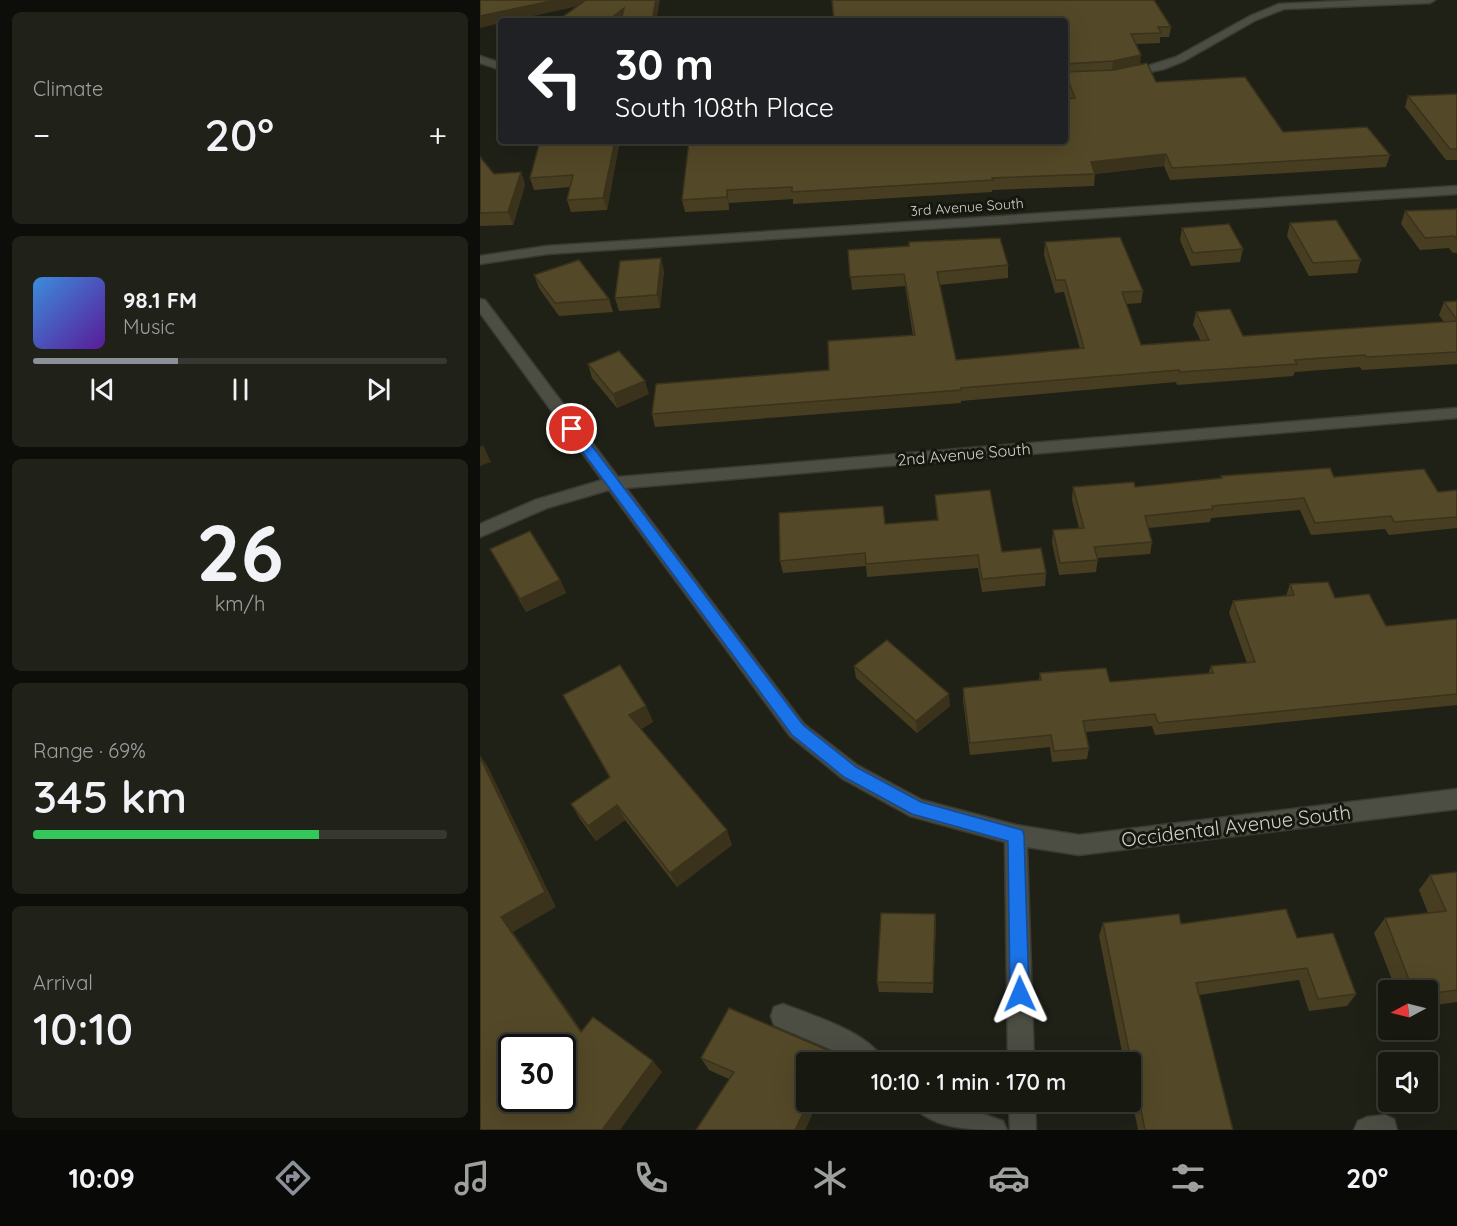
<!DOCTYPE html>
<html lang="en">
<head>
<meta charset="utf-8">
<style>
	:root { --surface:#171911; --page:#20221a; --text:#f1f3f6; --muted:#9ea09f; --line:#363831; --accent:#8c9099 }
	body { margin:0; font-family:Quicksand,sans-serif; background:var(--page); color:var(--text); height:100vh; display:flex; flex-direction:column; font-size:22px; white-space:nowrap }
	* { box-sizing:border-box; margin:0 }
	p { font-size:20px; color:var(--muted) }
	.icon { flex:none; width:33px; height:33px; fill:none; stroke:currentColor; stroke-width:2; stroke-linecap:round; stroke-linejoin:round }
	.map { position:relative; flex:1; overflow:hidden }
	.side { display:flex; flex-direction:column; gap:12px; padding:12px; background:#0d0e09; width:480px }
	.side>* { flex:none }
	.top-card { position:absolute; left:18px; top:18px; width:570px; height:126px; border-radius:6px; box-shadow:0 6px 24px #0002,0 0 0 2px var(--line); background:#202124; color:#fff; overflow:hidden }
	.needle { width:39px; rotate:263deg }
	.fabs { position:absolute; left:898px; top:980px; display:grid; gap:12px }
	.fabs a { display:grid; place-items:center; width:60px; height:60px; border-radius:6px; background:var(--surface); box-shadow:0 6px 24px #0002,0 0 0 2px var(--line); font-size:30px }
	.speed { position:absolute; left:18px; top:1034px; display:flex; gap:12px; font-size:30px; font-weight:700; text-align:center }
	.speed>* { display:grid; place-content:center; width:78px; height:78px; border-radius:50%; background:var(--surface); box-shadow:0 6px 24px #0002,0 0 0 2px var(--line); line-height:1 }
	.speed .limit { border:3px solid #111; border-radius:9px; background:#fff; color:#111 }
	.pin { position:absolute; display:grid; place-items:center; width:51px; height:51px; color:#fff; margin:-26px; border:3px solid #fff; border-radius:50%; box-shadow:0 2px 6px #0007 }
	.me { position:absolute; width:66px; margin:-33px; rotate:359deg; stroke-linejoin:round; filter:drop-shadow(0 0 4px #0008) }
	.turn { display:flex; align-items:center; gap:21px; height:126px; padding:0 18px; font-size:27px }
	.turn .icon { width:78px; height:78px; stroke-width:2.5 }
	.turn b { display:block; font-size:42px; line-height:51px }
	.big { font-size:45px; font-weight:600; line-height:1.1 }
	.side .tile { flex:1; display:flex; flex-direction:column; justify-content:center; gap:9px; min-width:0; padding:0 21px; border-radius:9px; background:var(--page) }
	.side .dial { align-items:center; gap:0 }
	.dial b { font-size:78px; line-height:1 }
	.song { display:flex; align-items:center; gap:18px }
	.cover { width:72px; height:72px; border-radius:9px; background:linear-gradient(135deg,hsl(210 70% 55%),hsl(270 70% 35%)) }
	.played { height:6px; border-radius:3px; background:linear-gradient(90deg,var(--accent) 35%,var(--line) 35%) }
	.keys { display:flex; justify-content:space-around; direction:ltr }
	.heat { display:flex; justify-content:space-between; align-items:center; font-size:33px; direction:ltr }
	.charge { height:9px; border-radius:4px; background:linear-gradient(90deg,#34c759 69%,var(--line) 0) }
	.trip { position:absolute; left:316px; top:1052px; width:345px; height:60px; border-radius:6px; background:var(--surface); box-shadow:0 6px 24px #0002,0 0 0 2px var(--line); font-weight:600; line-height:60px; text-align:center }
	.tabs { display:flex; height:96px; justify-content:space-around; align-items:center; background:#090a07; color:var(--muted) }
	.tabs .icon { width:42px; height:42px }
	.tabs .on { color:var(--accent) }
	.tabs b { font-size:27px; color:var(--text) }
	main { display:flex; flex:1; min-height:0 }
	.map>svg:first-child { display:block }
</style>
</head>
<body>
<main>
<section class="side">
<div class="tile"><p>Climate</p>
<div class="heat"><a>−</a><b class="big">20°</b><a>+</a></div>
</div>
<div class="tile">
<div class="song"><i class="cover"></i><div><b>98.1 FM</b><p>Music</p></div></div>
<div class="played"></div>
<div class="keys"><svg class="icon" aria-label="previous" viewBox="0 0 24 24"><path d="M18 5L8 12l10 7zM5 5v14"/></svg><svg class="icon" aria-label="pause" viewBox="0 0 24 24"><path d="M8 5v14M16 5v14"/></svg><svg class="icon" aria-label="next" viewBox="0 0 24 24"><path d="M6 5l10 7-10 7zM19 5v14"/></svg></div>
</div>
<div class="tile dial"><b>26</b><p>km/h</p></div>
<div class="tile"><p>Range · 69%</p><b class="big">345 km</b><div class="charge"></div></div>
<div class="tile"><p>Arrival</p><b class="big">10:10</b></div>
</section>
<div class="map">
<svg width="977" height="1130" viewBox="0 0 977 1130">
	<rect width="100%" height="100%" fill="#1f2117"/>
	<g fill="none" stroke-linecap="round" stroke-linejoin="round">
		<defs>
			<g id="lane">
				<path d="M303,1004C331,1015 392,1033 404,1062H370L357,1052L294,1025L291,1016L294,1007Z"/>
				<path d="M431,1101H466L523,1121L527,1130C495,1130 446,1130 431,1101Z"/>
				<path d="M905,1115L914,1119L917,1130H874L878,1121L887,1117Z"/>
			</g>
			<g id="street">
				<path d="M879,0H955L950,3L804,9L776,20L704,61L684,69L647,77L642,74L696,57L770,16L799,4Z"/>
				<path d="M0,56L21,63V70L0,63Z"/>
				<path d="M977,186V194L67,254L0,264V256L67,246Z"/>
				<path d="M0,299L5,300L138,477L977,408V418L146,488L324,724L377,765L442,800L536,825L599,835L977,789V809L599,855L547,847L554,1062H528L525,842L430,816L363,779L310,736L129,490L67,508L0,537V524L55,500L122,480L0,313Z"/>
				<path d="M529,1101H555L556,1130H530Z"/>
			</g>
		</defs>
		<!-- lane casing -->
		<use href="#lane" stroke="#393a34" stroke-width="3"/>
		<!-- street casing -->
		<use href="#street" stroke="#393a34" stroke-width="3"/>
		<!-- lane -->
		<use href="#lane" fill="#4c4d43" fill-rule="evenodd"/>
		<!-- street -->
		<use href="#street" fill="#4c4d43" fill-rule="evenodd"/>
	</g>
	<!-- wall -->
	<g fill="#473e22">
		<path d="M585,21L691,27L689,37H680V43L655,44L660,65L676,82L803,132L910,155L906,167L690,180L684,166L615,174L614,186L512,190V192L313,204V199L249,203V210L205,212L202,200L590,99L585,87Z"/>
		<path d="M977,94V160H966L925,107L928,96Z"/>
		<path d="M60,141H209L139,145L127,210L91,212L87,200L90,187L54,190L50,178Z"/>
		<path d="M0,157L14,174L41,172L45,185L33,225L0,226Z"/>
		<path d="M977,209V253H973L969,248L940,250L921,224L925,211Z"/>
		<path d="M810,223L881,260L877,273L829,276L807,236Z"/>
		<path d="M702,228L763,249L760,262L711,266L700,240Z"/>
		<path d="M565,242L663,291L661,303L646,304L661,345L721,341L713,325L716,312L763,336L964,322L959,315L964,302L977,301V364L882,370L880,367L815,372L813,376L697,385L696,382L481,401V403L175,427L172,414L349,370L433,335L425,286L372,290L368,250L528,265V278L459,285L476,360L600,349L584,292L575,293L564,255Z"/>
		<path d="M184,271L180,308L139,311L135,298Z"/>
		<path d="M54,275L129,299L133,312L79,316L59,288Z"/>
		<path d="M108,364L169,394L137,408L112,378Z"/>
		<path d="M741,476L854,477L958,492L977,490V528L909,535L905,529L831,535L820,510L731,518L730,522L668,528L672,542L670,554L618,558L616,572L579,575L572,543L573,530L599,528L592,500L593,487H655L740,478Z"/>
		<path d="M455,495L522,552L566,573L565,586L502,592L498,568L387,577L386,566L303,573L300,561L405,524L457,520Z"/>
		<path d="M10,549L80,580L86,593L46,612Z"/>
		<path d="M810,584L855,598L906,626L977,619V705L675,735L672,726L606,732L609,748L607,759L572,762L570,747L490,755L483,700V688L559,680L560,673L630,682L728,674L731,666L767,663L749,613L753,601L806,596Z"/>
		<path d="M374,666L470,706L437,733L376,678Z"/>
		<path d="M83,695L166,706L173,722L161,729L252,845L197,887L145,820L116,841L100,819L91,804L129,777Z"/>
		<path d="M977,872V1002L948,1006V990H916L894,933L905,918L948,913L939,890L950,875Z"/>
		<path d="M455,914L456,924L453,993L399,992L397,982Z"/>
		<path d="M623,923L701,924L817,938L876,994L867,1006L829,1011L819,980L719,995L753,1130H658L651,1095V1062H644L619,936Z"/>
		<path d="M221,1058L338,1101L325,1130H216L249,1079L229,1070Z"/>
	</g>
	<!-- shaded-wall -->
	<g fill="#3a321b">
		<path d="M76,0H121V1L31,21H21V23L0,28V16Z"/>
		<path d="M176,0H180L176,21H172Z"/>
		<path d="M144,8L143,21H127Z"/>
		<path d="M661,55L660,65L632,71L633,61Z"/>
		<path d="M135,141H138L139,145L127,210L123,198Z"/>
		<path d="M686,154L684,166L615,174L611,162Z"/>
		<path d="M41,172L45,185L33,225L28,212Z"/>
		<path d="M247,190L249,203V210L247,197Z"/>
		<path d="M181,258L184,271L180,308L177,295Z"/>
		<path d="M165,381L169,394L137,408L133,394Z"/>
		<path d="M3,445L11,462L0,466V447Z"/>
		<path d="M80,580L86,593L46,612L40,599Z"/>
		<path d="M469,694L470,706L437,733L436,721Z"/>
		<path d="M166,706L173,722L156,731L149,715Z"/>
		<path d="M0,755L8,767L76,907L33,932L111,1044L101,1032L21,917Z"/>
		<path d="M137,805L145,820L116,841L108,826Z"/>
		<path d="M247,830L252,845L197,887L190,873Z"/>
		<path d="M455,914L456,924L453,993V983Z"/>
		<path d="M352,1052L355,1062H347Z"/>
		<path d="M173,1061L182,1072L140,1130H122Z"/>
		<path d="M329,1101H338L325,1130H315Z"/>
	</g>
	<!-- building -->
	<g fill="#534827" stroke="#3a321b" stroke-width="1.5" fill-rule="evenodd">
		<path d="M0,0H76L0,16Z"/>
		<path d="M106,0H176L172,21H141L144,8L127,21H77Z"/>
		<path d="M352,0H674L691,27H678L681,33L651,34L661,55L633,61L586,64L585,66V21H354Z"/>
		<path d="M667,63L676,82L765,77L803,132L887,127L910,155L692,168L686,154L611,162L615,174L512,178L513,180L312,192V187L247,190V197L202,200L209,141H585V99L595,98L585,72L634,70Z"/>
		<path d="M977,94V149H970L928,96Z"/>
		<path d="M60,141H135L123,198L87,200L93,175L50,178Z"/>
		<path d="M0,157L14,174L41,172L28,212L0,213Z"/>
		<path d="M977,209V239L974,236L945,238L925,211Z"/>
		<path d="M856,220L881,260L833,263L810,223Z"/>
		<path d="M749,224L763,249L713,253L702,228Z"/>
		<path d="M640,237L663,291L642,292L661,345L729,340L716,312L750,309L763,336L977,321V352L886,357L885,355L815,360L817,364L700,372L699,370L481,388V390L172,414L176,384L349,370L348,341L435,335L424,274L370,277L368,250L429,246V242L520,238L528,265L457,272L476,360L604,348L585,280H576L565,242Z"/>
		<path d="M181,258L177,295L135,298L140,261Z"/>
		<path d="M99,260L129,299L75,303L54,275Z"/>
		<path d="M977,301V320L964,302Z"/>
		<path d="M139,351L165,381L133,394L108,364Z"/>
		<path d="M850,468L854,477L944,469L958,492L977,490V517L914,522L911,516L835,523L824,498L732,506L733,509L665,516L672,542L614,547L618,560L580,563L573,530L604,528L593,487L654,482L655,487L742,478L741,476Z"/>
		<path d="M510,490L522,552L561,548L566,573L502,579L498,555L386,564L385,553L300,561L299,513L403,506L405,524L458,520L455,495Z"/>
		<path d="M50,531L80,580L40,599L10,549Z"/>
		<path d="M848,582L855,598L889,594L906,626L977,619V694L678,723L675,714L603,721L609,748L574,751L571,735L490,743L483,688L561,680L560,673L626,668L630,682L733,673L731,666L775,662L753,601L814,595L810,584Z"/>
		<path d="M407,640L469,694L436,721L374,666Z"/>
		<path d="M140,665L166,706L149,715L247,830L190,873L137,805L108,826L91,804L130,777L83,695Z"/>
		<path d="M0,757L65,892L21,917L101,1032L113,1017L173,1061L122,1130H0ZM32,1047H82V1098H32Z"/>
		<path d="M977,872V990L948,994V990H933L905,918L966,911L950,875Z"/>
		<path d="M806,909L817,938L853,933L876,994L838,999L827,968L716,983L753,1130H665L623,923L699,914L701,924Z"/>
		<path d="M401,913L455,914L453,983L397,982Z"/>
		<path d="M249,1008L352,1052L347,1062H327V1101H329L315,1130H216L254,1072L221,1058Z"/>
	</g>
	<!-- route -->
	<path fill="#1a73e8" stroke="#114b97" stroke-width="1.5" d="M92,425L97,426L323,725L376,767L441,802L542,830L544,835L549,994L546,1000L540,1003L533,1000L530,994L528,841L432,814L364,777L312,735L88,432V426Z"/>
	<g text-anchor="middle" stroke-width="6" stroke-linejoin="round" paint-order="stroke">
		<!-- far-street labels -->
		<g font-size="14" fill="#d1d2cc" stroke="#16170e">
			<text transform="translate(487 207) rotate(-4)" y="5">3rd Avenue South</text>
		</g>
		<!-- street labels -->
		<g font-size="16" fill="#d1d2cc" stroke="#16170e">
			<text transform="translate(484 454) rotate(-5)" y="6">2nd Avenue South</text>
		</g>
		<!-- near-street labels -->
		<g font-size="20" fill="#d1d2cc" stroke="#16170e">
			<text transform="translate(756 826) rotate(-7)" y="7">Occidental Avenue South</text>
		</g>
	</g>
</svg>
<div class="fabs">
<a><svg class="needle" viewBox="-14 -14 28 28"><path d="M0-13l5 13h-10z" fill="#e53935"/><path d="M0 13l5-13h-10z" fill="#9ea09f"/></svg></a>
<a><svg class="icon" aria-label="sound" viewBox="0 0 24 24"><path d="M4 9h4l5-4v14l-5-4H4zM17 9q2 3 0 6"/></svg></a>
</div>
<div class="speed"><div class="limit">30</div></div>
<div class="pin" style="left:92px;top:429px;background:#d93025"><svg class="icon" aria-label="arrive" viewBox="0 0 24 24"><path d="M6 21V4h12l-3 4 3 4H6"/></svg></div>
<svg class="me" style="left:540px;top:994px" viewBox="-20 -20 40 40"><path d="M0-17L14 15 0 8-14 15z" fill="#1a73e8" stroke="#fff" stroke-width="4"/></svg>
<div class="trip">10:10 · 1 min · 170 m</div>
<div class="top-card">
<div class="turn"><svg class="icon" aria-label="left" viewBox="0 0 24 24"><path d="M17 20v-9H6M10 6l-5 5 5 5"/></svg><div><b>30 m</b>South 108th Place</div></div>
</div>
</div>
</main>
<nav class="tabs">
<b>10:09</b>
<svg class="icon on" aria-label="directions" viewBox="0 0 24 24"><path d="M12 3l9 9-9 9-9-9zM9 14v-3h6M13 9l2 2-2 2"/></svg>
<svg class="icon" aria-label="music" viewBox="0 0 24 24"><path d="M9 18V5l10-2v13"/><circle cx="6" cy="18" r="3"/><circle cx="16" cy="16" r="3"/></svg>
<svg class="icon" aria-label="phone" viewBox="0 0 24 24"><path d="M5 4h4l2 5-3 2q2 4 5 5l2-3 5 2v4C11 20 4 13 5 4z"/></svg>
<svg class="icon" aria-label="climate" viewBox="0 0 24 24"><path d="M12 3v18M4 7l16 10M4 17L20 7"/></svg>
<svg class="icon" aria-label="car" viewBox="0 0 24 24"><path d="M5 17H2v-5l4-1 3-4h7l3 4 3 1v5h-3M9 17h6M6 11h13"/><circle cx="7" cy="17" r="2"/><circle cx="17" cy="17" r="2"/></svg>
<svg class="icon" aria-label="filters" viewBox="0 0 24 24"><path d="M4 7h16M4 17h16"/><circle cx="9" cy="7" r="2"/><circle cx="15" cy="17" r="2"/></svg>
<b>20°</b>
</nav>
</body>
</html>
